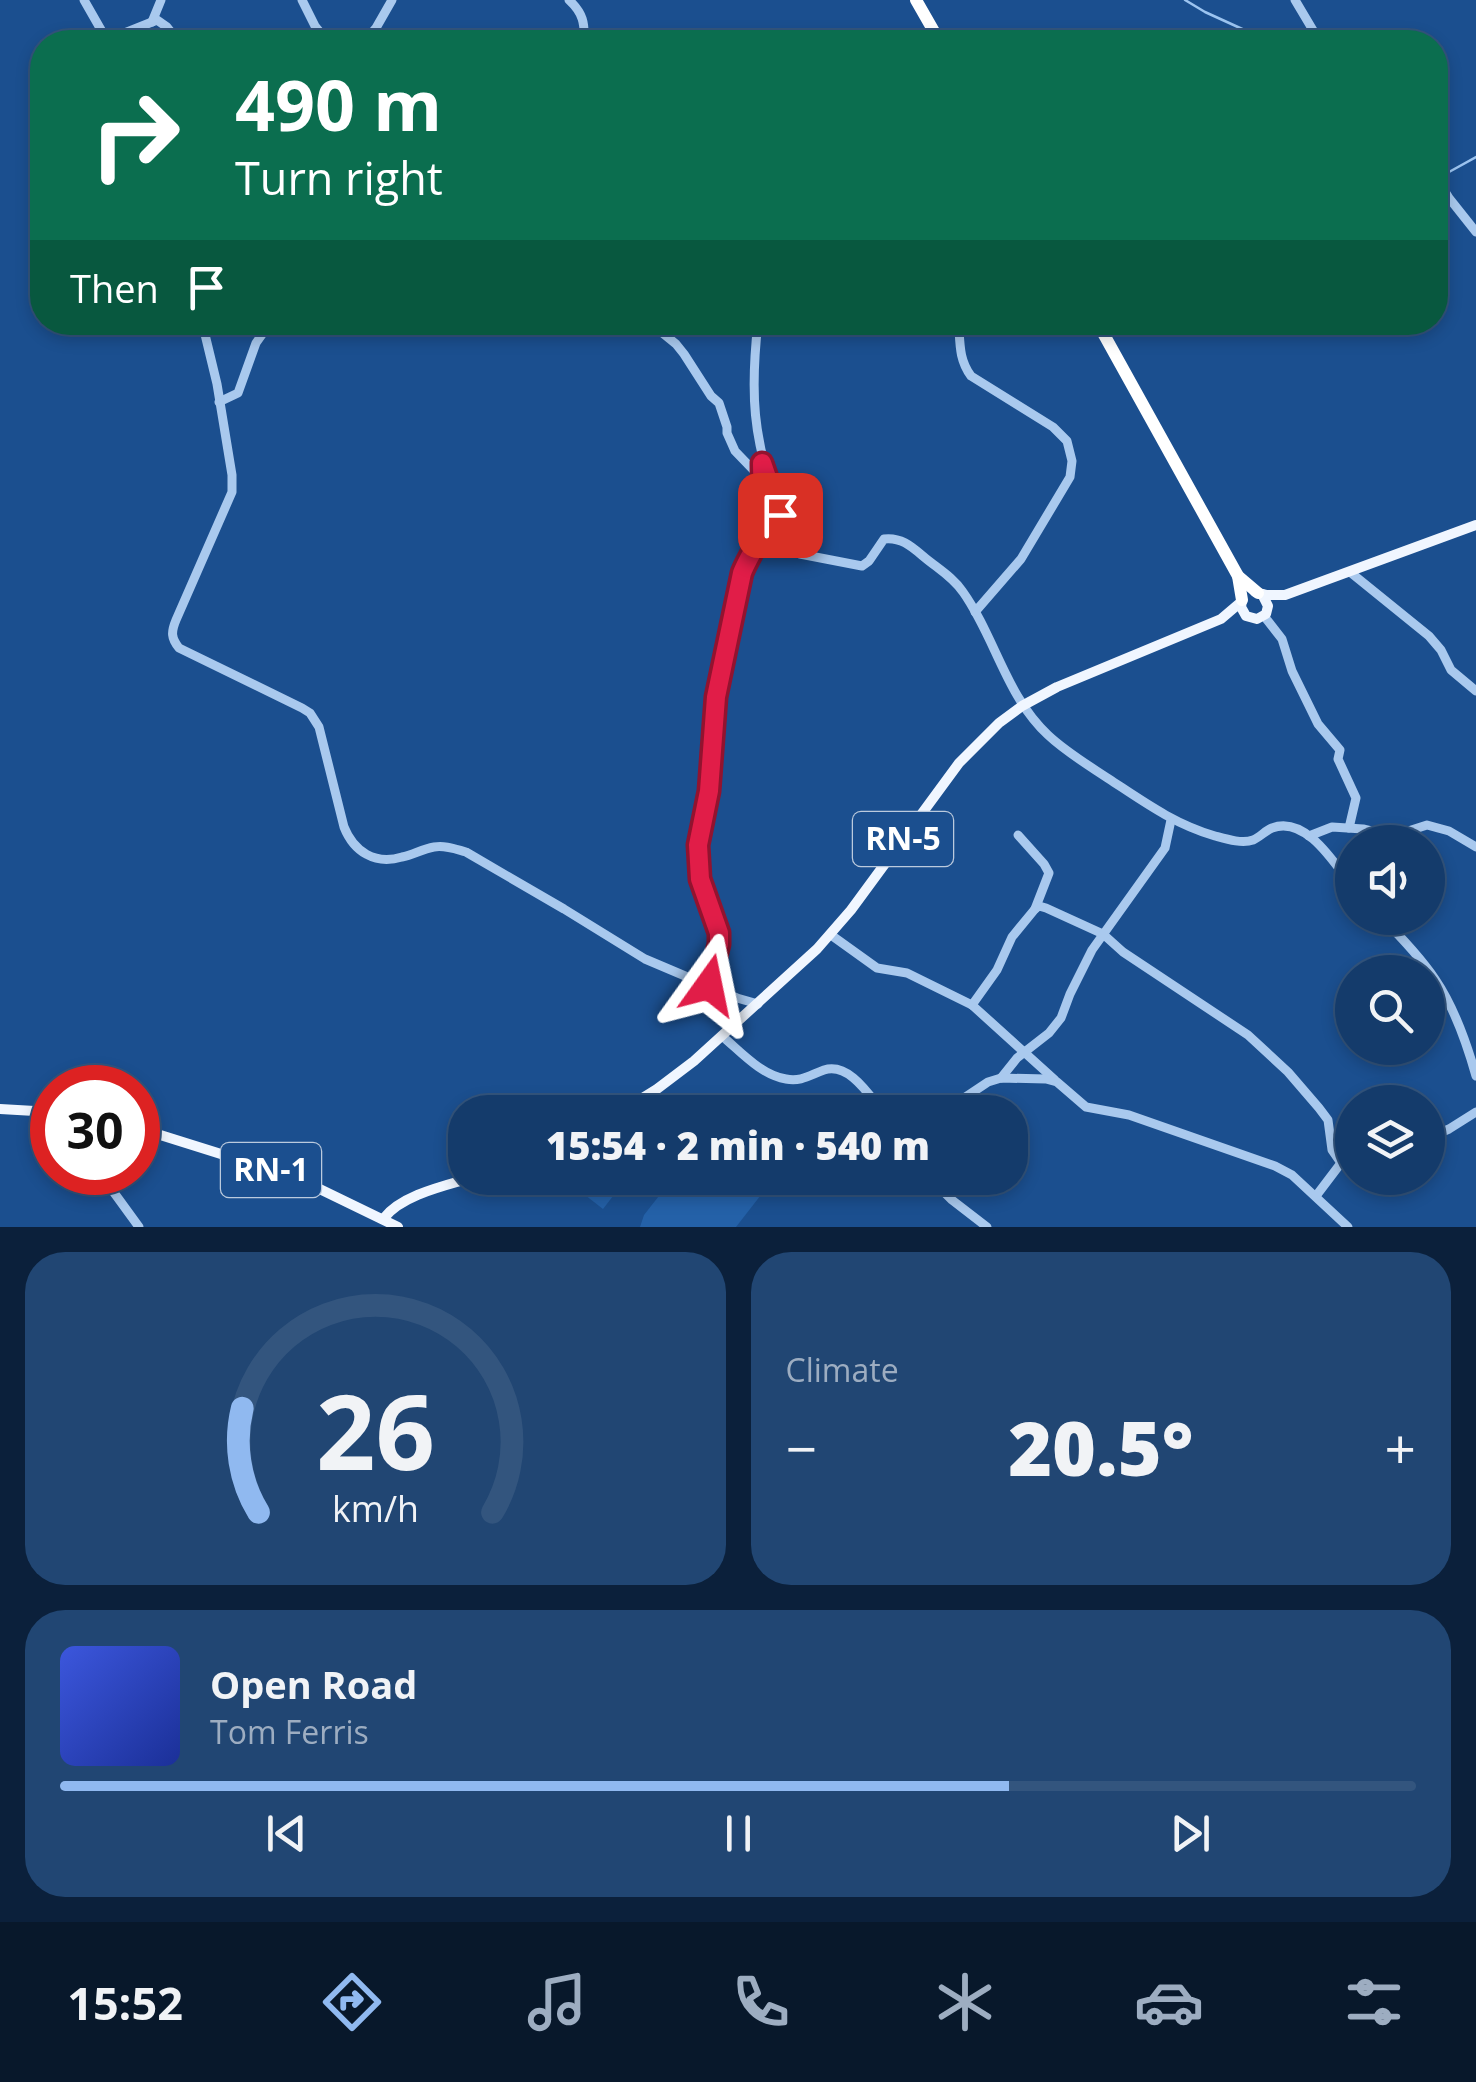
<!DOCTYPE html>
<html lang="en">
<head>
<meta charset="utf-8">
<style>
	:root { --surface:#143b6b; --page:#214673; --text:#f1f3f6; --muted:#9dadc1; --line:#33557e; --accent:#90b9f0 }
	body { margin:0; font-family:"Open Sans",sans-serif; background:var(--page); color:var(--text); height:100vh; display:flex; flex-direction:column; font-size:38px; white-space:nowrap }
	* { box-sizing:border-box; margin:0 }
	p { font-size:32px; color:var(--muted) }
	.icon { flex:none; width:55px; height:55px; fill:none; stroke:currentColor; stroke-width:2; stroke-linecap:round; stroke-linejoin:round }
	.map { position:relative; height:1227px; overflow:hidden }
	.drawer { display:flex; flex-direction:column; gap:25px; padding:25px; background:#0b203b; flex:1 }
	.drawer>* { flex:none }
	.banner { position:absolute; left:30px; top:30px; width:1418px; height:305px; border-radius:40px; box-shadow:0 5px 15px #0003,0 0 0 2px var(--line); background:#0b6e4f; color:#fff; overflow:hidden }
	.controls { position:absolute; left:1335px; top:825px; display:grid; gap:20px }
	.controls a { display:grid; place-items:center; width:110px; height:110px; border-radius:50%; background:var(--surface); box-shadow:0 5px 15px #0003,0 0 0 2px var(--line); font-size:50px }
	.speed { position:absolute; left:30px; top:1065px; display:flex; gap:20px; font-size:50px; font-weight:700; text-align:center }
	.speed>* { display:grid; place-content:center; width:130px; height:130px; border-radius:50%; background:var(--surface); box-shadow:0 5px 15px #0003,0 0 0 2px var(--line); line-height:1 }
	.speed .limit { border:15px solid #d22; background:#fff; color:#111 }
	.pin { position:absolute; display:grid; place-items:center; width:85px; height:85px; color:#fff; margin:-42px; border-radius:20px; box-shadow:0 5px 15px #0006 }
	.me { position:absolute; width:110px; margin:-55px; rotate:12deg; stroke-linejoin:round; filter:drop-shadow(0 0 8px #0008) }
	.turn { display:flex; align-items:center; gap:35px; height:210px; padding:0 40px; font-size:45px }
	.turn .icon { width:130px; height:130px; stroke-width:2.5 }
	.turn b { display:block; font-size:70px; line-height:85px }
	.then { display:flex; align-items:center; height:95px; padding:0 40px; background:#0003; gap:20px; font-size:38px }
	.big { font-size:75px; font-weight:800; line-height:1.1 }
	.drawer .widget { flex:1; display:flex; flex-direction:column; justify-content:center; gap:15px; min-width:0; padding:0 35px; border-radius:40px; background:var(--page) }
	.drawer .dial { align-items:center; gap:0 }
	.dial svg { height:260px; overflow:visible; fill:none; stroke:var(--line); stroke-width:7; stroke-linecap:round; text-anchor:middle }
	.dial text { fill:var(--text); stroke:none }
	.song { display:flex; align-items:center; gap:30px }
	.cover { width:120px; height:120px; border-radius:15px; background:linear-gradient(135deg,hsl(230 70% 55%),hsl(230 70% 35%)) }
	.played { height:10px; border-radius:5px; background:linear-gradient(90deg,var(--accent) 70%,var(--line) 70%) }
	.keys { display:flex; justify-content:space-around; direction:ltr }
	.heat { display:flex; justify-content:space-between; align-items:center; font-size:55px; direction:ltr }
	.drawer .tiles { flex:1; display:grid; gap:25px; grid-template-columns:1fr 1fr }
	.widget:last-child { grid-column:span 2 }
	.trip { position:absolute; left:448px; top:1095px; width:580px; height:100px; border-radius:40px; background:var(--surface); box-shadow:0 5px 15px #0003,0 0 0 2px var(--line); font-weight:800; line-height:100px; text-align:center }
	.tab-bar { display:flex; height:160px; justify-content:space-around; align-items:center; background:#08182b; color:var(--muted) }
	.tab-bar .icon { width:70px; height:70px }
	.tab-bar .current { color:var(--accent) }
	.tab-bar b { font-size:45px; color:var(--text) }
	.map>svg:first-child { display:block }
</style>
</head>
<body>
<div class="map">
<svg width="1476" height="1227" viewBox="0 0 1476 1227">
	<rect width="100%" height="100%" fill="#1b4f8f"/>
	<!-- green -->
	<g fill="#2461a8">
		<path d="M570,1178H627L603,1209L567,1181Z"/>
		<path d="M673,1178H774L736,1227H640L644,1215Z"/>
	</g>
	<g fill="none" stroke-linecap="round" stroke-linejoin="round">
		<!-- stream -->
		<g stroke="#9cc4f0" stroke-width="2.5">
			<path d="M1185,0L1205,12L1262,38L1296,42"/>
			<path d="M1438,171L1449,172L1476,157"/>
		</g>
		<!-- minor -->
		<g stroke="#a9c9ee" stroke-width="9">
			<path d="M84,0L108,42"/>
			<path d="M302,0L315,26L328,42"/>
			<path d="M569,0C583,13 585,23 584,42"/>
			<path d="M1295,0L1320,42"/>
			<path d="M152,22L161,0"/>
			<path d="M107,40L157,20L167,27L179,42"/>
			<path d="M364,42L376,28L392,0"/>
			<path d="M1435,175L1449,198L1476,232"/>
			<path d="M202,322L217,384L232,475V492L176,620C171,632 171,638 179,648L302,708L310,713L319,727L344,827C354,852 375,865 402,857C413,855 422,849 434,847C445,845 455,849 466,852L564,909L645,959L737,998L758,1004"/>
			<path d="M649,322L676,344L684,354L711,396L719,403L727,427V433L735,451L761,478"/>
			<path d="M758,322C750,394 753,437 777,505C782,520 786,535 793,549L800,554L862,566L869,561L884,539C901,537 911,546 924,557C937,568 953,577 963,592C995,637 1006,696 1048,735C1066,752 1088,765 1109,779C1144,802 1174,824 1215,836C1226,839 1242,844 1253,840C1260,837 1265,831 1272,828C1306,815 1335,864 1352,886"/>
			<path d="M912,322C924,337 937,326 953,324L959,329C960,347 960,361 971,376L1053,427L1067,441L1072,461L1070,477L1021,559L975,612"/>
			<path d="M219,402L238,393L256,343L271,322"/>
			<path d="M1350,572L1429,636L1441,650L1451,670L1476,691"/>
			<path d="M1264,616L1282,639L1292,671L1318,724L1340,750L1338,759L1356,798L1349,828"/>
			<path d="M1018,835L1044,864L1049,873L1035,909"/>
			<path d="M1309,836L1332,827L1363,829L1388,835L1399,834L1427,825L1449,831L1476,847"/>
			<path d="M1382,918C1401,937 1420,957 1435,979C1454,1007 1467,1044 1476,1076"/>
			<path d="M831,935L877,968L907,973L972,1005L1055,1080"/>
			<path d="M709,985L719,944V933L700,879L698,845L709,791L716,697L741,573L749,555L760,537L762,471"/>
			<path d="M972,1005L997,970L1012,937L1035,909L1039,906L1046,908L1103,934L1123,952L1248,1035L1288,1072L1319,1108L1328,1120L1332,1150L1341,1163"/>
			<path d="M722,1036C741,1052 761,1075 786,1079C801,1082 810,1075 824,1070C849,1062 869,1095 883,1112"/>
			<path d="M1001,1078L1017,1058L1049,1033L1061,1018L1070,994L1092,950L1165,848L1171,820"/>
			<path d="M943,1112L988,1082L1001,1078L1046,1079L1057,1082L1086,1107L1129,1115L1275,1166L1292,1175L1348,1227"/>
			<path d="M1428,1138L1449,1129L1476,1112"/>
			<path d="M103,1172L107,1183L139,1227"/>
			<path d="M930,1178L952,1200L987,1227"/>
			<path d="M1316,1196L1341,1163L1352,1162"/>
		</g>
		<!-- major -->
		<g stroke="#f0f6ff" stroke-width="10">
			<path d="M1255,592L1267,595H1285L1476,525"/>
			<path d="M1242,601L1241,607L1246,616L1257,619L1266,614L1268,606L1262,594"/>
			<path d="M0,1109L52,1112"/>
			<path d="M620,1112L657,1089L694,1061L817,949L851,910L959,763L999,723L1022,706L1057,687L1221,619L1241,602"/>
			<path d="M138,1128L297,1178L398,1227"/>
			<path d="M384,1218C402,1195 444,1186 471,1178"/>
		</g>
		<!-- highway -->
		<g stroke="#fff" stroke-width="12">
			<path d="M916,0L940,42"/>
			<path d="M1097,322L1238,576L1242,600"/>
			<path d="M1238,576L1258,593"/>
		</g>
	</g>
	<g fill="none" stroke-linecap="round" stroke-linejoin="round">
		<defs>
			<path id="route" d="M709,985L719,944V933L700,879L698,845L709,791L716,697L742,573C747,560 755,549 760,536C765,521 762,481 762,463L780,515"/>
		</defs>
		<!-- route casing -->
		<use href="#route" stroke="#92132f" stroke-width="25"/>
		<!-- route -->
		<use href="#route" stroke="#e11d48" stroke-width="18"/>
	</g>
	<g text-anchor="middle" stroke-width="10" stroke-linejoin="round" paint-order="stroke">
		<!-- shield labels -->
		<g fill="#1b4f8f" stroke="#bbcadd" stroke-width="2.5">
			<rect x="853" y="812" width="100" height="54" rx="8"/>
			<rect x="221" y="1143" width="100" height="54" rx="8"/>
		</g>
		<g font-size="32" font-weight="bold" fill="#fff">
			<text x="903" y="850">RN-5</text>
			<text x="271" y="1181">RN-1</text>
		</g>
	</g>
</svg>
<div class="controls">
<a><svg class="icon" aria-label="sound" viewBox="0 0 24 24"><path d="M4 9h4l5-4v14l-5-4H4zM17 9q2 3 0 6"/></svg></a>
<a><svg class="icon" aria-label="search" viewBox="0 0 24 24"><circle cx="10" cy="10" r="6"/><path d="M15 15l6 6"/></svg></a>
<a><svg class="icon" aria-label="layers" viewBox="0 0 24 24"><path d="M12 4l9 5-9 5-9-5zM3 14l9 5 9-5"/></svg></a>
</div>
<div class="speed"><div class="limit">30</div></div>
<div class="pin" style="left:780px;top:515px;background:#d93025"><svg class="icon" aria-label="arrive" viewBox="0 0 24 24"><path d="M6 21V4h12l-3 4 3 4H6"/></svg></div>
<svg class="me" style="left:709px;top:985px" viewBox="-20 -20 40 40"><path d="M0-17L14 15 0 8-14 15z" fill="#e11d48" stroke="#fff" stroke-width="4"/></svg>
<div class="trip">15:54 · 2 min · 540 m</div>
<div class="banner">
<div class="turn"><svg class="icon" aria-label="right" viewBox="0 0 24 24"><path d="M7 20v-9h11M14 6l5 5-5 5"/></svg><div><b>490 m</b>Turn right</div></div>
<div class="then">Then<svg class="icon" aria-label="arrive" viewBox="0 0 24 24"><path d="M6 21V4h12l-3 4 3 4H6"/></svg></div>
</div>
</div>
<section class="drawer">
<div class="tiles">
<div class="widget dial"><svg viewBox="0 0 100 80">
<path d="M14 69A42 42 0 1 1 86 69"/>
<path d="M14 69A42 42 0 0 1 9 37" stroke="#90b9f0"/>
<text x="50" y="56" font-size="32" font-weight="700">26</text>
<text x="50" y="72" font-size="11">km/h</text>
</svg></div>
<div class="widget"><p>Climate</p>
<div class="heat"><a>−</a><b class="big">20.5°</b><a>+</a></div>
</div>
<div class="widget">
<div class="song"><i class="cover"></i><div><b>Open Road</b><p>Tom Ferris</p></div></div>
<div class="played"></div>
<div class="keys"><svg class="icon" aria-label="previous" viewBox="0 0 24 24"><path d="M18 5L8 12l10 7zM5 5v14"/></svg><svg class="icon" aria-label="pause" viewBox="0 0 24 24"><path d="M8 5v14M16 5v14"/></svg><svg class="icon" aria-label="next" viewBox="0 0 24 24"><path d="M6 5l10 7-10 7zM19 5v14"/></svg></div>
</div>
</div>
</section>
<nav class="tab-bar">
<b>15:52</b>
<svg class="icon current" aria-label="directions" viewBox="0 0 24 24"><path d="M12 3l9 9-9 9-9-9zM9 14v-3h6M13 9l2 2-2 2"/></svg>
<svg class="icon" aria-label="music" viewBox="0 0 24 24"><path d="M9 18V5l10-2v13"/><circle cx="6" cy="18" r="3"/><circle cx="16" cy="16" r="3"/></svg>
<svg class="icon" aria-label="phone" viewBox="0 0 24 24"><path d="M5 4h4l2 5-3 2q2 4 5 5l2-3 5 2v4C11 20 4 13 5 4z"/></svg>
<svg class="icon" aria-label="climate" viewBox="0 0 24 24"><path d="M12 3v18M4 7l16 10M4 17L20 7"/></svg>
<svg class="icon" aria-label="car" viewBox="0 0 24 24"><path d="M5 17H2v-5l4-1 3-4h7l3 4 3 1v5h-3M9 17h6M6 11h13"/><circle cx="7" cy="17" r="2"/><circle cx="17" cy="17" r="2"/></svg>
<svg class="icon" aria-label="filters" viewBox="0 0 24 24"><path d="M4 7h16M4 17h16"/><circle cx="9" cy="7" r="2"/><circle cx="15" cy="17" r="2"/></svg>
</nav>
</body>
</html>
